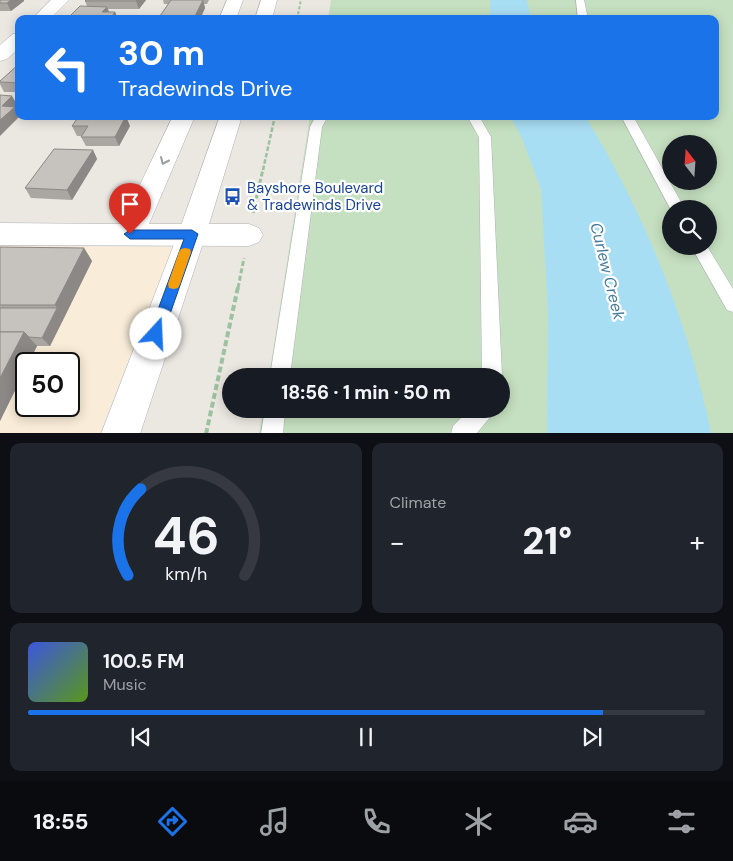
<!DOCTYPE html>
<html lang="en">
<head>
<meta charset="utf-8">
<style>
	:root { --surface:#171b24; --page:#20242c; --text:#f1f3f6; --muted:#9ea1a6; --line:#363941; --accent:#1a73e8 }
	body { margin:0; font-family:"DM Sans",sans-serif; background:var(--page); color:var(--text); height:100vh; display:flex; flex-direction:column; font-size:19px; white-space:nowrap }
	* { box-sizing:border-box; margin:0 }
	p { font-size:16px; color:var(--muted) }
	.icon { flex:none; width:28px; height:28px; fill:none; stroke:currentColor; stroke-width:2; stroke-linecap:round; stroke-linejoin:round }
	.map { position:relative; height:433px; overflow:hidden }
	.panel { display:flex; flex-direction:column; gap:10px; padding:10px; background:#0d0f14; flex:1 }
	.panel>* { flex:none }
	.top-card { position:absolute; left:15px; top:15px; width:704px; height:105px; border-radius:10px; box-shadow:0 2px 12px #0003; background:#1a73e8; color:#fff; overflow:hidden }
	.needle { width:32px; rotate:343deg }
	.controls { position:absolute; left:662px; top:135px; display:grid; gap:10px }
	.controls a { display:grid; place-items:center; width:55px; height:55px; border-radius:50%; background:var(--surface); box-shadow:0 2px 12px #0003; font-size:25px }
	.speed { position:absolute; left:15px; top:352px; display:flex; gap:10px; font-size:25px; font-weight:700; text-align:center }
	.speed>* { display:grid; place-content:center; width:65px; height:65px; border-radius:50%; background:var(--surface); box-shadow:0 2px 12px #0003; line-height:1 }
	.speed .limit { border:2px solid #111; border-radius:8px; background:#fff; color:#111 }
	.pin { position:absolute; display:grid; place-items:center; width:42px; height:42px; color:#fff; margin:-51px -21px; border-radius:50% 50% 50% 0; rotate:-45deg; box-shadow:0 0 5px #0007 }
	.pin .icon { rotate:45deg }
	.me { position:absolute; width:55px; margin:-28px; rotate:20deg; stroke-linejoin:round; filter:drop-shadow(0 0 4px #0008) }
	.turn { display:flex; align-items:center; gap:18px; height:105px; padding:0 20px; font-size:22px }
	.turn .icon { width:65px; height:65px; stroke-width:2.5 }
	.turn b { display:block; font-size:35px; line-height:42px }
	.big { font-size:38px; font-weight:800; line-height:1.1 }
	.panel .widget { flex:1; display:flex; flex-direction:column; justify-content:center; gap:8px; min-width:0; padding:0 18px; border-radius:10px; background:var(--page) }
	.panel .dial { align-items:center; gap:0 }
	.dial svg { height:130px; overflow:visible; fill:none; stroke:var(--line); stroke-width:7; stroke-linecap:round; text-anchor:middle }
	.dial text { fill:var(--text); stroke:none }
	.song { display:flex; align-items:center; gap:15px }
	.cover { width:60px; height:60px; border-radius:8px; background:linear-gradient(135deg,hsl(230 70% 55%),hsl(90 70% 35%)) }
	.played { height:5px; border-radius:2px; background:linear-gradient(90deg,var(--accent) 85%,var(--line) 85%) }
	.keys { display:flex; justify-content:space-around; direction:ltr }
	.heat { display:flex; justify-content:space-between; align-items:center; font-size:28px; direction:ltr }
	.panel .tiles { flex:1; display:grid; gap:10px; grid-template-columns:1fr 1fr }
	.widget:last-child { grid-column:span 2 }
	.trip { position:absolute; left:222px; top:368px; width:288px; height:50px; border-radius:25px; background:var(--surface); box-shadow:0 2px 12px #0003; font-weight:800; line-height:50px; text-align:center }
	.tab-bar { display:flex; height:80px; justify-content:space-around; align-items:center; background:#090b0e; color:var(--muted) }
	.tab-bar .icon { width:35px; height:35px }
	.tab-bar .current { color:var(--accent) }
	.tab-bar b { font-size:22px; color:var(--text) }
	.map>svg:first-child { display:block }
</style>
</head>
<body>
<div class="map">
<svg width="733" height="434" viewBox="0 0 733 434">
	<rect width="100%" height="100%" fill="#ebe7e1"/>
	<!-- commercial -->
	<path fill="#f9ecd8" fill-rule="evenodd" d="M0,246L173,247L100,433L0,434ZM26,364H69V406H26Z"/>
	<!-- green -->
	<path fill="#c5e0c0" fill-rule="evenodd" d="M331,0H733V433L259,434L263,409H501V376H269L310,116H715V19H328ZM671,144H709V181H671ZM671,209H709V246H671Z"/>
	<!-- water -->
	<g fill="#a8def4">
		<path d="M490,0H527L531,19H490Z"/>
		<path d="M510,116H585C645,214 688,321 711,433H547L548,312L541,189L521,136Z"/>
	</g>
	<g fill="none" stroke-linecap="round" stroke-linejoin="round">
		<defs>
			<g id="lane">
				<path d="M576,0H584L588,19H578Z"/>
				<path d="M316,116H328L322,127L290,376H270L310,127Z"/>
				<path d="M467,116H479L491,137L502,376L501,377L482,376L479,137Z"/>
				<path d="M621,116H633L685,209L671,210Z"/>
				<path d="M691,246H707L733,289V312L727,310Z"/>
				<path d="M265,409H285L283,434H261Z"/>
				<path d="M470,409H494L491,416L476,434H451L453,426Z"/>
			</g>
			<g id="street">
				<path d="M51,0H69L50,19H32Z"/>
				<path d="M227,0H243L236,19H219Z"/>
				<path d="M19,33V48L7,59L0,61V45L13,34Z"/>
				<path d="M173,116H195L149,224H249L259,228L263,235L259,242L249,246L0,245V223L121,224Z"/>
			</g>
			<g id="secondary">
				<path d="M261,0H277L272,19H255Z"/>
				<path d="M220,116H242L206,234L140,434H101L178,234Z"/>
			</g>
		</defs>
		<!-- lane casing -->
		<use href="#lane" stroke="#afb2b5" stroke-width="1"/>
		<!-- street casing -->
		<use href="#street" stroke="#afb2b5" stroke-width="1"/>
		<!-- secondary casing -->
		<use href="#secondary" stroke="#aeb2b5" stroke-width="1"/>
		<!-- path-far3 -->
		<path stroke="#9cc2a1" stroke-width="2" stroke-dasharray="3 2" stroke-linecap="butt" d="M297,19L301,0"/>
		<!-- path-far2 -->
		<path stroke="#9cc2a1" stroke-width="2.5" stroke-dasharray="4.5 2" stroke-linecap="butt" d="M263,170L275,116"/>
		<!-- path-far1 -->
		<g stroke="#9cc2a1" stroke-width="3" stroke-dasharray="5 2.5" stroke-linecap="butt">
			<path d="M253,213L263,169"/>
			<path d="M238,288L244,258"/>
		</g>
		<!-- path -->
		<path stroke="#9cc2a1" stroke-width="4" stroke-dasharray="6 3" stroke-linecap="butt" d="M206,434L238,287"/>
		<!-- lane -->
		<use href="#lane" fill="#fff" fill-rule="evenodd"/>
		<!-- street -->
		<use href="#street" fill="#fff" fill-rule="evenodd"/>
		<!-- secondary -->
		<use href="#secondary" fill="#fff" fill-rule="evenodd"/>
	</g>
	<!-- wall -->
	<g fill="#aaa7a3">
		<path d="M0,0H24V1L11,11H0Z"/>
		<path d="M86,0H146L139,9H108L109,12H115L118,19H69V17L87,6L85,1Z"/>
		<path d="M163,0H209L207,4H204L205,8L200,19H161L160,16L168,4H164Z"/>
		<path d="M19,64V92H4L0,84V81Z"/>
		<path d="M72,126H130L119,146H86L81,137L82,136H77Z"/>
		<path d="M93,150L97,159L72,200L31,198L25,188Z"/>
		<path d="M0,247L84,248L92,261L50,346H37L28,364H26V368L0,421Z"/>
	</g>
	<!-- shaded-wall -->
	<g fill="#8b8885">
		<path d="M11,0H24V1L11,11L7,3Z"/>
		<path d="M137,0H146L139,9L136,1Z"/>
		<path d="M203,0L205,8L200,19H195V16Z"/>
		<path d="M107,7L110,15L102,12Z"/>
		<path d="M115,12L118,19H110Z"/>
		<path d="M12,96L18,106L16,107L19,113V116H20L0,136V120L2,106Z"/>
		<path d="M126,116L130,126L119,146L115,137Z"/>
		<path d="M93,150L97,159L72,200L67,190Z"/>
		<path d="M84,248L92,261L64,318L55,305Z"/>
		<path d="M57,308L64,318L50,346L42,338Z"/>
		<path d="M24,332L37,346L28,364H26V368L0,421V378Z"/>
	</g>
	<!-- building -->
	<g fill="#c6c2be" stroke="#8b8885">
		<path d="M0,0H11L7,3H0Z"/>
		<path d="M86,0H137L136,1H85Z"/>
		<path d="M171,0H203L195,16H160Z"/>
		<path d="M80,6L107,7L102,12H115L110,19H82L83,18L69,17Z"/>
		<path d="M19,64V83L0,82V81Z"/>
		<path d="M0,95L12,96L2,106L15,107L0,120Z"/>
		<path d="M79,116H126L115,137H81L88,126H72Z"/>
		<path d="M54,149L93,150L67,190L25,188Z"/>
		<path d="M0,247L84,248L55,305H0Z"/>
		<path d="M0,308H57L42,338L29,337L24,332H0Z"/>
		<path d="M0,332H24L0,378Z"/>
	</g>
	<!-- one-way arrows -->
	<defs><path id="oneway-chevron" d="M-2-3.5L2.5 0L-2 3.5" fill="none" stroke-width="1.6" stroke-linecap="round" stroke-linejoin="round" transform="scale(1.25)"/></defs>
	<use stroke="#9c9ea0" href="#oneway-chevron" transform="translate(164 161) rotate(114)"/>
	<!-- route -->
	<path fill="#1a73e8" stroke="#114b97" d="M130,230H192L198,234L163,334L161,338L156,340L151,338L149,334L184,239H130L124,234Z"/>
	<!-- slow -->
	<path fill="#f59e0b" d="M185,248L190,249L191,252L180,284L178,288L174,289L169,288L168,284L179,252L181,249Z"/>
	<!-- icons -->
	<defs>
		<symbol id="bus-bare" viewBox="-9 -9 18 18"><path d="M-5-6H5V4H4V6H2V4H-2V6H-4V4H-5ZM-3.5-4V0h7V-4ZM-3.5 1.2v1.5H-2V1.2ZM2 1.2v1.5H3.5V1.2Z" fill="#1a4fb4" stroke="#fff" stroke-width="2.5" paint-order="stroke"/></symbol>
	</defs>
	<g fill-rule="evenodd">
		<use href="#bus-bare" x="220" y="184" width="25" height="25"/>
	</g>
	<g text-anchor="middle" stroke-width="4.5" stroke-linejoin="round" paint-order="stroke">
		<!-- transit labels -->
		<g font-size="15" fill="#164399" stroke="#fff" text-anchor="start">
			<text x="247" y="193">Bayshore Boulevard<tspan x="247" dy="17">&amp; Tradewinds Drive</tspan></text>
		</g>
		<!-- water labels -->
		<g font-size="16" font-style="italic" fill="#467c9b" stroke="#fff">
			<text transform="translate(608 271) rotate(76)" y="6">Curlew Creek</text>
		</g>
	</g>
</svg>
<div class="controls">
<a><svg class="needle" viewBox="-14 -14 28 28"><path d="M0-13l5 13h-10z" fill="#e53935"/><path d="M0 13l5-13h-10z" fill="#9ea1a6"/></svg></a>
<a><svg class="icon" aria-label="search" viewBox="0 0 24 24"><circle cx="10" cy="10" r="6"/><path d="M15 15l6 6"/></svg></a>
</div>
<div class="speed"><div class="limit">50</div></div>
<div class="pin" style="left:130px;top:234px;background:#d93025"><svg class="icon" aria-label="arrive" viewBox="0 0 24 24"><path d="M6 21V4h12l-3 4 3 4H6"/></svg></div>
<svg class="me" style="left:156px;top:334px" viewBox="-20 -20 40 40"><circle r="19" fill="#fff"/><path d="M0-13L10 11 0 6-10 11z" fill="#1a73e8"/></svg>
<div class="trip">18:56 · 1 min · 50 m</div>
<div class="top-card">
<div class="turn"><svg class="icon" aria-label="left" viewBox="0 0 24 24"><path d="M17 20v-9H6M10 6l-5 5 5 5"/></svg><div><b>30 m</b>Tradewinds Drive</div></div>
</div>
</div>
<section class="panel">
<div class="tiles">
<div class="widget dial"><svg viewBox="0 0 100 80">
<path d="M14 69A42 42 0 1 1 86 69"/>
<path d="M14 69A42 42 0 0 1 22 16" stroke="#1a73e8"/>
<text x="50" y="56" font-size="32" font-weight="700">46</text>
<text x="50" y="72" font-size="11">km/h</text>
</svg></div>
<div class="widget"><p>Climate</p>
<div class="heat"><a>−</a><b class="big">21°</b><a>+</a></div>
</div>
<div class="widget">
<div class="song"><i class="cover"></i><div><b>100.5 FM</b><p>Music</p></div></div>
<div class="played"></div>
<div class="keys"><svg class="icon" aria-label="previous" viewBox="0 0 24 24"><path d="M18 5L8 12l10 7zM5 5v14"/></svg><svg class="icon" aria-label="pause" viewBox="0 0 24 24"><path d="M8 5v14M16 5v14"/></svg><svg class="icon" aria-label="next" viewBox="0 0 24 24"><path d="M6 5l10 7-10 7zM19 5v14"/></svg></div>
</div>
</div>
</section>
<nav class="tab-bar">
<b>18:55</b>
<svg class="icon current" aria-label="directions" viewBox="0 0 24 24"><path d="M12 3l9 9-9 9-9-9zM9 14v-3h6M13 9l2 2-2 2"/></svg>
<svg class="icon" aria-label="music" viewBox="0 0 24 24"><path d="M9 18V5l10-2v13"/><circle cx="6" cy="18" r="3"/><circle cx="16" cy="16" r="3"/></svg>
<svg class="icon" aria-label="phone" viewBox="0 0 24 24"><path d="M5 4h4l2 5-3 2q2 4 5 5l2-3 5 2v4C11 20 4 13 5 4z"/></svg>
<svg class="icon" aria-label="climate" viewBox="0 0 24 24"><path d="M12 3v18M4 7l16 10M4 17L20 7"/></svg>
<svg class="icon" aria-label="car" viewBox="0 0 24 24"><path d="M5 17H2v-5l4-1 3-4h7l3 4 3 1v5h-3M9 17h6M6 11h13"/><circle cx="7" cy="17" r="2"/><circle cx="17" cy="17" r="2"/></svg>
<svg class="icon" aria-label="filters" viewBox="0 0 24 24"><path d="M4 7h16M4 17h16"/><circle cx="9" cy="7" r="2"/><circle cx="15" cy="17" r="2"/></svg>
</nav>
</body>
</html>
